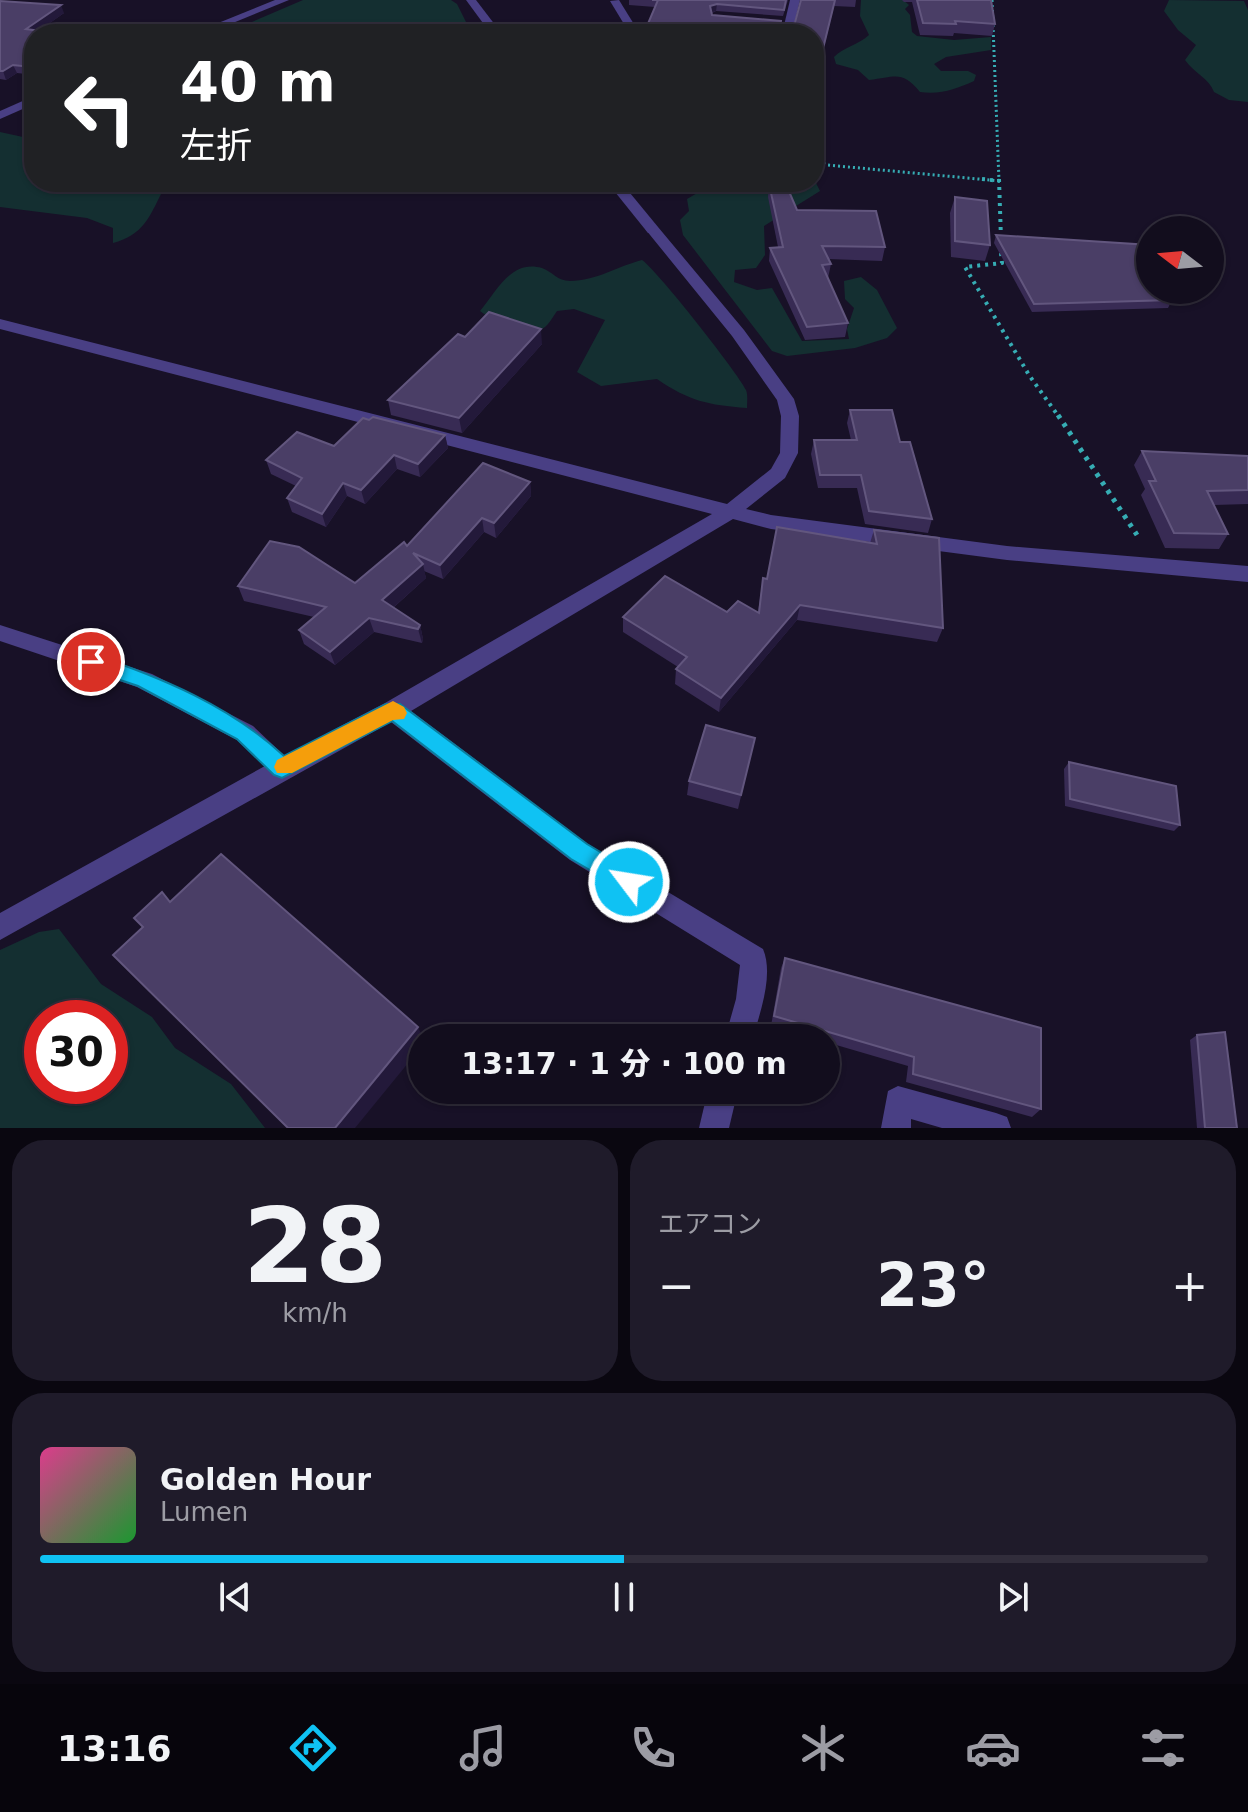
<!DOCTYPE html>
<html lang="ja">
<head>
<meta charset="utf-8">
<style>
	:root { --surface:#120d1d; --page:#1f1b2a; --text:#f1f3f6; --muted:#9c9ca4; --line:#312d3b; --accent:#0fc2f3 }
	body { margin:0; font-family:"DejaVu Sans","Noto Sans JP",sans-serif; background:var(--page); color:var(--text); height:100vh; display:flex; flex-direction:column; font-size:30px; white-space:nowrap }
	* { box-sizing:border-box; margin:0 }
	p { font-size:26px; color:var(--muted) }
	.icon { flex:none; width:44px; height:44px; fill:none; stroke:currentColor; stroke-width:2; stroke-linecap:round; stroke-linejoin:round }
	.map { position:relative; height:1128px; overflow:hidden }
	.sheet { display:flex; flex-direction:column; gap:12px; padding:12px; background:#0a0710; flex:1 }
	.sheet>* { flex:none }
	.banner { position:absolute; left:24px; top:24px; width:800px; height:168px; border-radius:32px; box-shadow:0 2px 6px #0004,0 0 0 2px var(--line); background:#202124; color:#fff; overflow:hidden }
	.needle { width:52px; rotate:286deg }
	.fabs { position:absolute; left:1136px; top:216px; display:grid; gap:16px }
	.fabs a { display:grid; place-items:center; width:88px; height:88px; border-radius:50%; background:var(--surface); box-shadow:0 2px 6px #0004,0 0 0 2px var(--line); font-size:40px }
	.speed { position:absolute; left:24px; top:1000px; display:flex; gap:16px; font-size:40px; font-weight:700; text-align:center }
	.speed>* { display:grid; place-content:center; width:104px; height:104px; border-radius:50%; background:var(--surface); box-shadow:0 2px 6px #0004,0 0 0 2px var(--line); line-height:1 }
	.speed .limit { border:12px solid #d22; background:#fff; color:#111 }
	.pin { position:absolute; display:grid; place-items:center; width:68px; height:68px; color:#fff; margin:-34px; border:4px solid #fff; border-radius:50%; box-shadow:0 2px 8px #0007 }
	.me { position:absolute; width:88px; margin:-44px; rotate:301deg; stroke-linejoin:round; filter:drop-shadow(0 0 6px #0008) }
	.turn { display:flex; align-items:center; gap:28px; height:168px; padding:0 24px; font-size:36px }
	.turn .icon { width:104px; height:104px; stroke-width:2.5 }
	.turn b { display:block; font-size:56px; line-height:68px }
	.big { font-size:60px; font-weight:800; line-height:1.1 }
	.sheet .card { flex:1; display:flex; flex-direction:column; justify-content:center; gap:12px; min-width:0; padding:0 28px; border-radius:32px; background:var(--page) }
	.sheet .dial { align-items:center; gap:0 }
	.dial b { font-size:104px; line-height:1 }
	.song { display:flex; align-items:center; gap:24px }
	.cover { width:96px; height:96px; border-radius:12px; background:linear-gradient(135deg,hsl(330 70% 55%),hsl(130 70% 35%)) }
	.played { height:8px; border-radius:4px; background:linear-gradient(90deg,var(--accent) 50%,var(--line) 50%) }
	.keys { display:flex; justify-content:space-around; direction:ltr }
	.heat { display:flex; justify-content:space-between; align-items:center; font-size:44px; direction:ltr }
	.sheet .tiles { flex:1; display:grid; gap:12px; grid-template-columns:1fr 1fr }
	.card:last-child { grid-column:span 2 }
	.trip { position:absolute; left:408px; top:1024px; width:432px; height:80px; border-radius:40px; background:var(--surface); box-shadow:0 2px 6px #0004,0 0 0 2px var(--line); font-weight:800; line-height:80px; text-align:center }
	.tab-bar { display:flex; height:128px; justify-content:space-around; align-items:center; background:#07050c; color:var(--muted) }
	.tab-bar .icon { width:56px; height:56px }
	.tab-bar .current { color:var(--accent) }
	.tab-bar b { font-size:36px; color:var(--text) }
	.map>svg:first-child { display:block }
</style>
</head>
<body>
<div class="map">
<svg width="1248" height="1128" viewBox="0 0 1248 1128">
	<rect width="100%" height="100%" fill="#181127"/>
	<!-- green -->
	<g fill="#142f31" fill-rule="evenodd">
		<path d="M303,0H451L457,4L472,34H224Z"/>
		<path d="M861,0H903L909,5L905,9L910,15L912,32L917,36L954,40L991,37V50L946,57L934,64L941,71H968L976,75L974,81C956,89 941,95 920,92C902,70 896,77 869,80L858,70L836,64L834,57C844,47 858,45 869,35L860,16Z"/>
		<path d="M1169,0L1244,1L1248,10V102L1229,100L1214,92C1209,78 1194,73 1185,60L1196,45L1178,30L1164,11Z"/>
		<path d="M0,132L23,137L34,144V182L153,185L162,192C149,218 143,235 113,243V228L87,218L0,207Z"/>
		<path d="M814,179L820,191L764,226L765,255L756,268L735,270L734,282L757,290L772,288L802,341L849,339L847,329L854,308L845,299L844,281L861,277L877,290L897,328L887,338L855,348L787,356L772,351L683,235L680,220L689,211L687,199L716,182H814Z"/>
		<path d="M642,260C656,269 738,373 746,390C748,395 747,402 747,408C708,405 689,401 657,379L601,386L577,372L605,320L574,309L557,311C552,318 548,327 540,330C524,337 493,321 480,311C497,291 511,259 542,268C553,272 557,281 570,281C596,281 618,266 642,260Z"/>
		<path d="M59,929L101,984L152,1017L175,1048L231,1084L265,1128H0V950L39,932ZM110,1018V1086H42V1018Z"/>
	</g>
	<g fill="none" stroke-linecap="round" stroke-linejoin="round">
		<!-- path-far2 -->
		<g stroke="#36adb4" stroke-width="3" stroke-dasharray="2 3" stroke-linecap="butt">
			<path d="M992,0L999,181"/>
			<path d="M814,141L820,161L827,165L1000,181"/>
		</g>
		<!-- path-far1 -->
		<g stroke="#36adb4" stroke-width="4" stroke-dasharray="3 5" stroke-linecap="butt">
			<path d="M982,179L1000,181"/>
			<path d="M999,179L1001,239"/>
			<path d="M1001,253L1002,263L965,267L1029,375L1059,417"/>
		</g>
		<!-- path -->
		<path stroke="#36adb4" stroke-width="5" stroke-dasharray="4 6" stroke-linecap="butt" d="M1058,415L1137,535"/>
		<!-- service -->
		<path fill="#493f84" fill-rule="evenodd" d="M0,625L152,674L253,726L290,761L294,768L290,775L282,778L274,775L237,740L137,687L0,641Z"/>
		<!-- minor -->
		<g fill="#493f84" fill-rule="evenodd">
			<path d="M275,0H289L206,34H191Z"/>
			<path d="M790,0H800L792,34H782Z"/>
			<path d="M610,1L619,0L640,34H630Z"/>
			<path d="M34,96V104L0,119V111Z"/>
			<path d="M653,226L658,227L744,330L794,399L799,416L798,453L785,478L746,509L771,515L1007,546L1248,566V582L1007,560L771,529L733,519L411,711L588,844L763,949C774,975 760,1012 753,1038H725L736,999L740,965L570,860L391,722L0,940V913L274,761L385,703L712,514L0,329V319L727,504L771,469L780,453L781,416L777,400L732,336L646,230Z"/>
			<path d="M898,1086L996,1113L1007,1117L1011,1128H942L911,1119V1128H881L888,1091Z"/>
			<path d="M708,1090H738L729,1128H699Z"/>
		</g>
		<!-- tertiary -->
		<g fill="#493f84" fill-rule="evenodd">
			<path d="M466,0H476L502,34H491Z"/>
			<path d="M607,182H621L658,227V233H648Z"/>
		</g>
	</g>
	<!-- wall -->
	<g fill="#382b54">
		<path d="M629,0H788L783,16L716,11L712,13V15L780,29L793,30L801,0H856L855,7L834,6L816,80L814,34H647V26L655,7L629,5Z"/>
		<path d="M902,0H991L995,24L992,36L954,33L953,36L920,35L912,2H904Z"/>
		<path d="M0,1L64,13L34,34V69L26,74L17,73L6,80L0,79Z"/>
		<path d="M769,184L797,210L885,247L882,261L828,259L831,264L828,278L848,323L845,337L805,340L769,261L770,248L778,247L768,197Z"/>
		<path d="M955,197L990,245L985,261L951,257L950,213Z"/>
		<path d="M996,235L1172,300L1168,308L1032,312L994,243Z"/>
		<path d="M465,337L542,344L462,433L391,415L388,400Z"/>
		<path d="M850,410L900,442L932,519L928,533L865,524L857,488H818L811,454L814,440H851L847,423Z"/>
		<path d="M369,420L445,435L448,448L420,477L397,469L365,504L347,496L326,527L292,512L287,498L296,486L271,474L266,460L334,446Z"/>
		<path d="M1142,451L1248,456V504L1214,505L1228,534L1219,549L1165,548L1141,495L1145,489L1134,465Z"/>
		<path d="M530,482L531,496L496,538L484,532L443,579L424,571L426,578L393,608L420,625L423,639L422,643L374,632L335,665L304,644L299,630L314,617L244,601L238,586L355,583L407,546Z"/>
		<path d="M874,530L943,628L937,642L797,620L719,712L675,684L676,669L678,667L623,632V617L758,612L763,578L767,579L870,543Z"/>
		<path d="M755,738L738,809L687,795L689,781Z"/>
		<path d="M1069,762L1180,825L1174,831L1065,806L1064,769Z"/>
		<path d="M785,958L1041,1109L1032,1117L906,1082L908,1066L826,1042V1038H813L771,1026L781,968Z"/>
		<path d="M1197,1035L1237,1128H1197L1190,1040Z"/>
	</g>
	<!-- shaded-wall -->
	<g fill="#23193a">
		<path d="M835,0L816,80H814V73Z"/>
		<path d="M717,4L716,11L710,13V6Z"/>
		<path d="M61,5L64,13L30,37L26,29Z"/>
		<path d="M34,58V69L26,74L22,66Z"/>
		<path d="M13,65L17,73L6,80L3,71Z"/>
		<path d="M541,329L542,344L462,433L459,418Z"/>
		<path d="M445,435L448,448L420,477L418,464Z"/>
		<path d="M394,455L397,469L365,504L361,490Z"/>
		<path d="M530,482L531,496L496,538L494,523Z"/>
		<path d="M343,483L347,496L326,527L322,514Z"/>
		<path d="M482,518L484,532L443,579L440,565Z"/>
		<path d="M423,564L426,578L386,614L382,600Z"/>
		<path d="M800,605L797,620L719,712L721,698Z"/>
		<path d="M369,618L374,632L335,665L330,652Z"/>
		<path d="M420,625L423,639L422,643L418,629Z"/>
		<path d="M418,1027L423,1038H422V1046L355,1128H335Z"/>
	</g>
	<!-- building -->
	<g fill="#4a3e66" stroke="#62567e" stroke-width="2">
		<path d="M652,0H786L784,10L717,4L710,6L712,15L781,21L780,29L793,30L801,0H835L817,73H814V34H651L647,26L658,0Z"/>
		<path d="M917,0H991L995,24L955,21L956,24L923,23Z"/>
		<path d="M0,1L61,5L26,29L63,34H34V58L22,66L13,65L3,71H0Z"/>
		<path d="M776,182H785L797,210L876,211L885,247L822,246L831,264L822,265L848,323L807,327L770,248L783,247L769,184Z"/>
		<path d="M955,197L987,201L990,245L955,241Z"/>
		<path d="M996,235L1150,245V290H1168L1172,300L1034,304Z"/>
		<path d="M489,312L541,329L459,418L388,400L458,334L465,337Z"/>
		<path d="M850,410H892L900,442H910L932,519L869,511L861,475H820L814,440H857Z"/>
		<path d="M373,417L445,435L418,464L394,455L361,490L343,483L322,514L287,498L302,478L266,460L297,432L334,446L363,418L369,420Z"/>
		<path d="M1142,451L1248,456V490L1207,491L1228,534L1174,533L1149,481H1156Z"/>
		<path d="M483,463L530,482L494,523L482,518L440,565L413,553L423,564L382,600L420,625L418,629L369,618L330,652L299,630L326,607L238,586L270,541L299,547L355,583L404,542L407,546Z"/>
		<path d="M777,527L877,544L874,530L939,538L943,628L800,605L721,698L676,669L687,657L623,617L665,576L727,612L738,601L759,613L763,578L767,579Z"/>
		<path d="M706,725L755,738L741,795L689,781Z"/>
		<path d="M1069,762L1176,786L1180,825L1070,799Z"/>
		<path d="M221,854L418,1027L335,1128H288L113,955L143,927L134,918L162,892L170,902Z"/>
		<path d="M785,958L1041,1028V1109L913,1074L914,1057L774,1016Z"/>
		<path d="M1225,1032L1237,1128H1205L1197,1035Z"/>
	</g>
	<!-- route -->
	<path fill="#0fc2f3" stroke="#0a7e9e" stroke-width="2" d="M91,654C161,677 230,706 284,756L386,704H400L587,844L637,874L641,882L637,890L629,893L571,859L392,721L282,778L274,775L237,739L138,686L84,668L81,662L84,657Z"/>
	<!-- slow -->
	<path fill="#f59e0b" d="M393,701L404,707L407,713L404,719L393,720L292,773H277L274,767L277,760Z"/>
</svg>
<div class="fabs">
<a><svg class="needle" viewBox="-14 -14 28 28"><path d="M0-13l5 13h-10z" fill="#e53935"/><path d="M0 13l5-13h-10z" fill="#9c9ca4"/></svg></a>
</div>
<div class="speed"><div class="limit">30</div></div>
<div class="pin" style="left:91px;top:662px;background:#d93025"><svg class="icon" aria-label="arrive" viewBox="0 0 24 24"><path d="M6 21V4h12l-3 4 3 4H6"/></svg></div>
<svg class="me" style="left:629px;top:882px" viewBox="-20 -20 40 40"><circle r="17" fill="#0fc2f3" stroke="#fff" stroke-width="3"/><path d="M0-11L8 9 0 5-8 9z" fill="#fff"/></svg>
<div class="trip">13:17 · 1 分 · 100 m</div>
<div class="banner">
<div class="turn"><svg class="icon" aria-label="left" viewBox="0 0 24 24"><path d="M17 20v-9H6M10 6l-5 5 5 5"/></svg><div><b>40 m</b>左折</div></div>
</div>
</div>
<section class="sheet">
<div class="tiles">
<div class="card dial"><b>28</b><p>km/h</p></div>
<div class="card"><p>エアコン</p>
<div class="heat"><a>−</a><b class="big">23°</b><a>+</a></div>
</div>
<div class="card">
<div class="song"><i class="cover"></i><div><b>Golden Hour</b><p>Lumen</p></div></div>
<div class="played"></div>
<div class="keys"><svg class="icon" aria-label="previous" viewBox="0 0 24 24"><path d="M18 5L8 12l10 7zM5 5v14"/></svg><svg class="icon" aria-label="pause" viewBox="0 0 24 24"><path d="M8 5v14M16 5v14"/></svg><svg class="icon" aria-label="next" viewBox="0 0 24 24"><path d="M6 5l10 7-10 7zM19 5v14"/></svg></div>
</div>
</div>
</section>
<nav class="tab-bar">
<b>13:16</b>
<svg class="icon current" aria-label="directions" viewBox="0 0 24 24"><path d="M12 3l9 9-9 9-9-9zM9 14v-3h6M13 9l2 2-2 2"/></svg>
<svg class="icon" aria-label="music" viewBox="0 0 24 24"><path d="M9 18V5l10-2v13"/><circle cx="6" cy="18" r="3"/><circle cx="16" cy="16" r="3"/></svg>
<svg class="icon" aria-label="phone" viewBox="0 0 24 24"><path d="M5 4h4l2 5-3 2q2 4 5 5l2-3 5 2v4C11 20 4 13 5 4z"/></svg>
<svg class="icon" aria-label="climate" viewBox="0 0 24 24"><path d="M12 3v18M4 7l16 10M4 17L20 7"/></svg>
<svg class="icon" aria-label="car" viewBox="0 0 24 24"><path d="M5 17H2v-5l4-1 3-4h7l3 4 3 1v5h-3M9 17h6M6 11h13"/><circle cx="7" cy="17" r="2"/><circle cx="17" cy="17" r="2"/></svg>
<svg class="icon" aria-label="filters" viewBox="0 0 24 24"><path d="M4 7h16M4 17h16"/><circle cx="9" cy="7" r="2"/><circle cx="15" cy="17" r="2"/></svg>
</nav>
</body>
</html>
